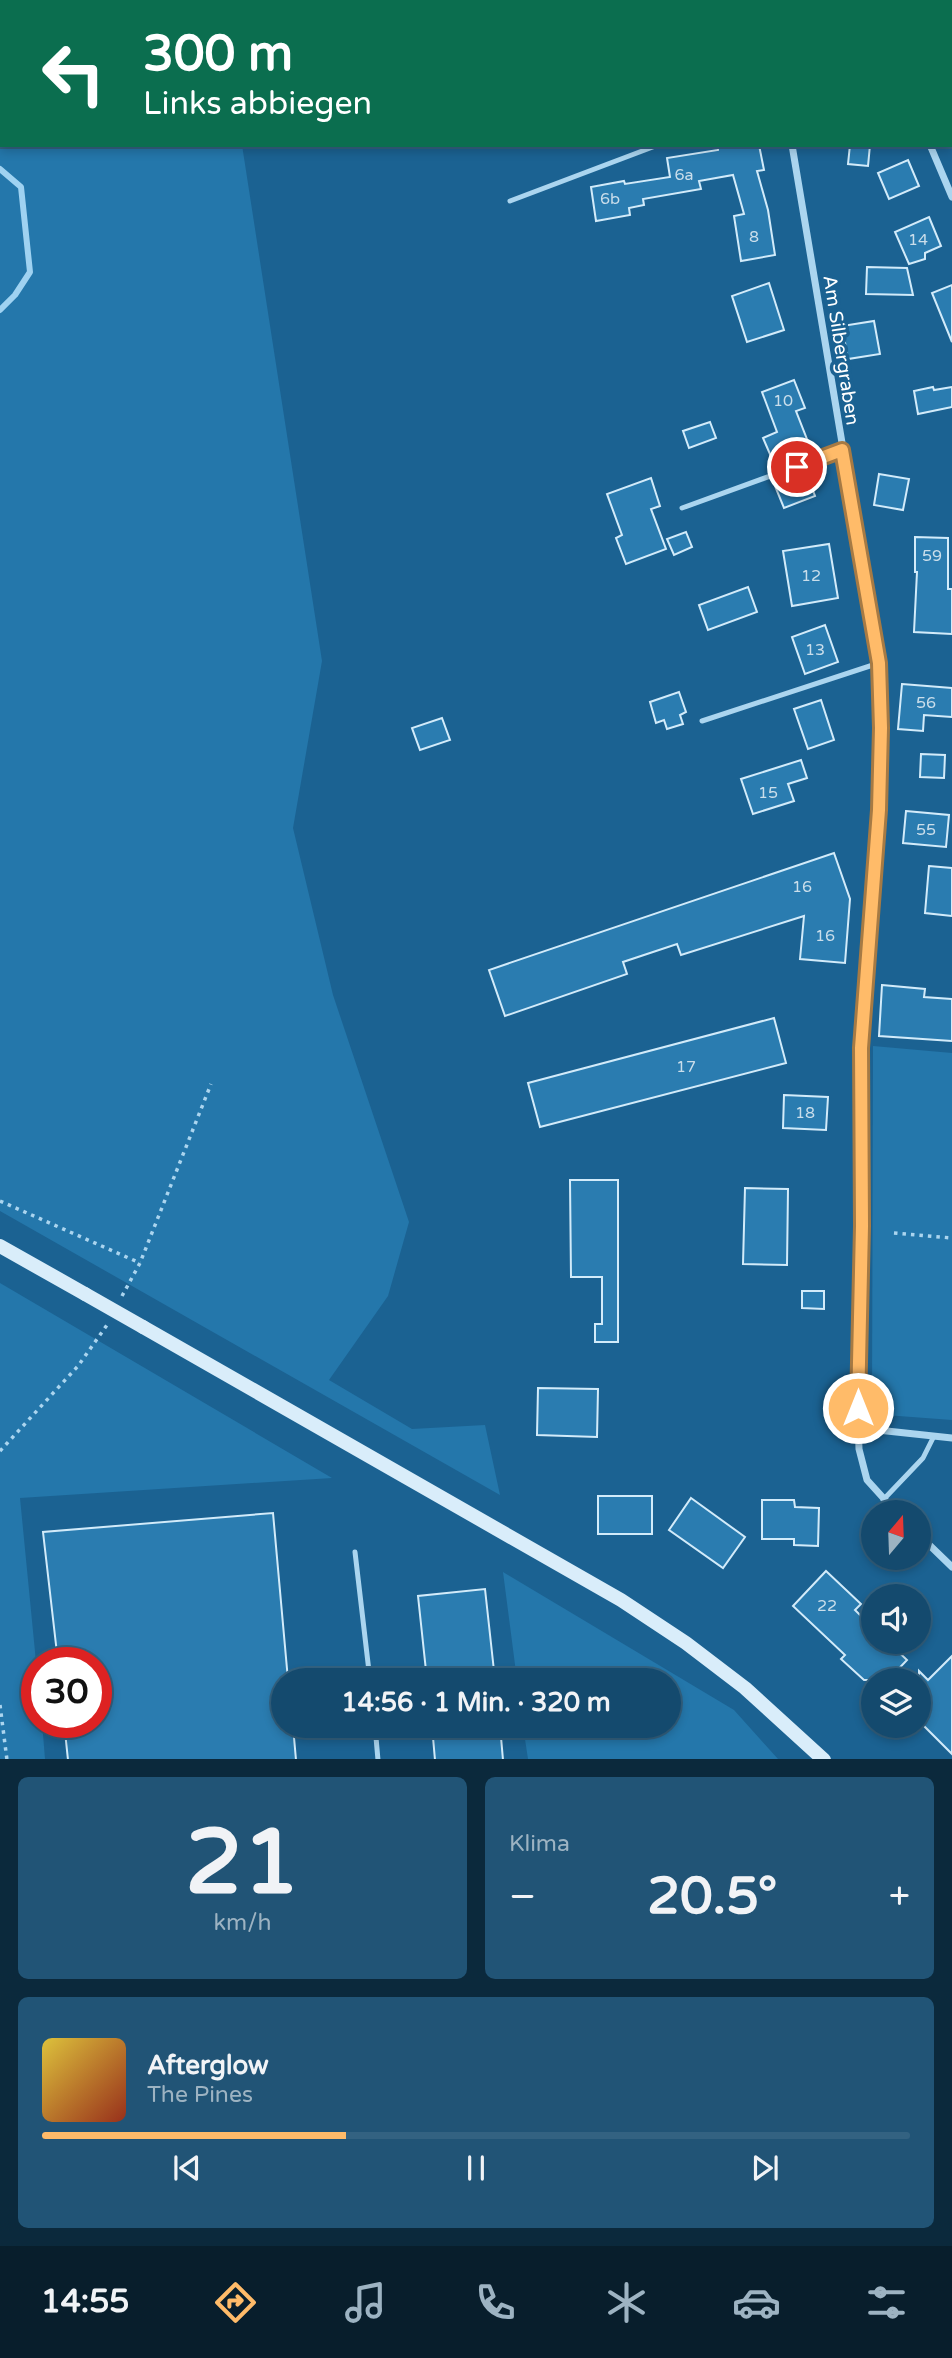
<!DOCTYPE html>
<html lang="de">
<head>
<meta charset="utf-8">
<style>
	:root { --surface:#144a6e; --page:#215476; --text:#f1f3f6; --muted:#9db3c2; --line:#336281; --accent:#ffbb69 }
	body { margin:0; font-family:"Varela Round",sans-serif; background:var(--page); color:var(--text); height:100vh; display:flex; flex-direction:column; font-size:26px; white-space:nowrap }
	* { box-sizing:border-box; margin:0 }
	p { font-size:23px; color:var(--muted) }
	.icon { flex:none; width:38px; height:38px; fill:none; stroke:currentColor; stroke-width:2; stroke-linecap:round; stroke-linejoin:round }
	.map { position:relative; height:1759px; overflow:hidden }
	.details { display:flex; flex-direction:column; gap:18px; padding:18px; background:#0b293c; flex:1 }
	.details>* { flex:none }
	.guide { position:absolute; left:0px; top:0px; width:952px; height:147px; box-shadow:0 4px 10px #0003,0 0 0 2px var(--line); background:#0b6e4f; color:#fff; overflow:hidden }
	.needle { width:46px; rotate:19deg }
	.tools { position:absolute; left:861px; top:1500px; display:grid; gap:14px }
	.tools a { display:grid; place-items:center; width:70px; height:70px; border-radius:50%; background:var(--surface); box-shadow:0 4px 10px #0003,0 0 0 2px var(--line); font-size:35px }
	.speed { position:absolute; left:21px; top:1647px; display:flex; gap:14px; font-size:35px; font-weight:700; text-align:center }
	.speed>* { display:grid; place-content:center; width:91px; height:91px; border-radius:50%; background:var(--surface); box-shadow:0 4px 10px #0003,0 0 0 2px var(--line); line-height:1 }
	.speed .limit { border:10px solid #d22; background:#fff; color:#111 }
	.pin { position:absolute; display:grid; place-items:center; width:60px; height:60px; color:#fff; margin:-30px; border:4px solid #fff; border-radius:50%; box-shadow:0 2px 7px #0007 }
	.me { position:absolute; width:77px; margin:-38px; rotate:0deg; stroke-linejoin:round; filter:drop-shadow(0 0 5px #0008) }
	.turn { display:flex; align-items:center; gap:24px; height:147px; padding:0 28px; font-size:32px }
	.turn .icon { width:91px; height:91px; stroke-width:2.5 }
	.turn b { display:block; font-size:49px; line-height:60px }
	.big { font-size:52px; font-weight:800; line-height:1.1 }
	.details .tile { flex:1; display:flex; flex-direction:column; justify-content:center; gap:10px; min-width:0; padding:0 24px; border-radius:10px; background:var(--page) }
	.details .dial { align-items:center; gap:0 }
	.dial b { font-size:91px; line-height:1 }
	.song { display:flex; align-items:center; gap:21px }
	.cover { width:84px; height:84px; border-radius:10px; background:linear-gradient(135deg,hsl(50 70% 55%),hsl(10 70% 35%)) }
	.played { height:7px; border-radius:4px; background:linear-gradient(90deg,var(--accent) 35%,var(--line) 35%) }
	.keys { display:flex; justify-content:space-around; direction:ltr }
	.heat { display:flex; justify-content:space-between; align-items:center; font-size:38px; direction:ltr }
	.details .tiles { flex:1; display:grid; gap:18px; grid-template-columns:1fr 1fr }
	.tile:last-child { grid-column:span 2 }
	.trip { position:absolute; left:271px; top:1668px; width:410px; height:70px; border-radius:35px; background:var(--surface); box-shadow:0 4px 10px #0003,0 0 0 2px var(--line); font-weight:800; line-height:70px; text-align:center }
	.tabs { display:flex; height:112px; justify-content:space-around; align-items:center; background:#081e2c; color:var(--muted) }
	.tabs .icon { width:49px; height:49px }
	.tabs .on { color:var(--accent) }
	.tabs b { font-size:32px; color:var(--text) }
	.map>svg:first-child { display:block }
</style>
</head>
<body>
<div class="map">
<svg width="952" height="1760" viewBox="0 0 952 1760">
	<rect width="100%" height="100%" fill="#1b6292"/>
	<!-- green -->
	<g fill="#2477ab">
		<path d="M0,0L185,2H2V145H242L322,661L293,828L333,995L409,1222L388,1296L329,1380L412,1429L485,1425L500,1495L0,1211Z"/>
		<path d="M873,1046L952,1053V1420L872,1414Z"/>
		<path d="M0,1283L332,1478L20,1498L37,1672V1722H42L45,1759H0Z"/>
		<path d="M503,1572L734,1710L778,1759H528L523,1726H668V1680H517Z"/>
	</g>
	<g fill="none" stroke-linecap="round" stroke-linejoin="round">
		<!-- stream -->
		<path stroke="#9fd2f1" stroke-width="6" d="M0,169L21,187L30,272L15,295L0,310"/>
	</g>
	<!-- building -->
	<g fill="#2a7cb0" stroke="#d2ebfa" stroke-width="2">
		<path d="M718,145H759L764,170L757,171L768,210L775,255L741,261L734,216L744,214L733,175L699,181L701,189L643,199L644,205L629,208L630,215L596,221L591,187L624,181L625,184L670,177L667,158L718,150Z"/>
		<path d="M850,145H870L868,166L848,164Z"/>
		<path d="M908,160L919,186L889,199L878,173Z"/>
		<path d="M929,217L941,246L925,253V259L909,264L895,232Z"/>
		<path d="M867,267L907,268L913,295L866,294Z"/>
		<path d="M769,283L784,330L747,342L732,296Z"/>
		<path d="M952,285V342L932,293Z"/>
		<path d="M874,321L880,354L848,359L842,326Z"/>
		<path d="M794,380L805,408L796,411L812,452L800,457L801,459L776,468L763,438L777,432L762,392Z"/>
		<path d="M933,387L934,390L952,387V407L918,414L914,391Z"/>
		<path d="M710,422L716,438L689,448L683,431Z"/>
		<path d="M805,469L815,496L784,508L775,486L781,483L780,478Z"/>
		<path d="M879,474L909,479L903,510L874,505Z"/>
		<path d="M651,478L660,506L651,509L666,549L626,564L616,538L622,535L607,494Z"/>
		<path d="M686,532L692,547L674,555L667,539Z"/>
		<path d="M915,537L948,538V589H952V634L914,632L917,572H915Z"/>
		<path d="M829,544L838,598L792,606L783,551Z"/>
		<path d="M748,587L757,612L708,630L699,605Z"/>
		<path d="M825,625L838,662L805,674L792,637Z"/>
		<path d="M902,684L952,688V717L924,715L923,731L898,729Z"/>
		<path d="M679,692L686,712L680,715L683,724L667,729L664,720L656,723L650,702Z"/>
		<path d="M821,700L834,740L808,749L794,709Z"/>
		<path d="M442,718L450,740L420,750L412,728Z"/>
		<path d="M921,754L945,755L944,778L920,777Z"/>
		<path d="M801,760L807,778L788,784L794,801L753,814L741,779Z"/>
		<path d="M906,811L949,815L946,847L903,843Z"/>
		<path d="M834,853L850,899L845,963L800,959L804,916L681,955L677,944L623,962L627,974L505,1016L489,970Z"/>
		<path d="M929,866L952,868V916L925,913Z"/>
		<path d="M882,985L925,989L924,997L952,999V1041L879,1036Z"/>
		<path d="M774,1018L786,1063L540,1127L528,1083Z"/>
		<path d="M784,1095L828,1097L826,1130L783,1128Z"/>
		<path d="M570,1180H618V1342H595V1324H602V1277H571Z"/>
		<path d="M745,1188L788,1189L787,1265L743,1264Z"/>
		<path d="M802,1291H824V1309L802,1308Z"/>
		<path d="M538,1388L598,1389L597,1437L537,1435Z"/>
		<rect x="598" y="1496" width="54" height="38"/>
		<path d="M691,1498L745,1537L723,1568L669,1530Z"/>
		<path d="M762,1500H794L795,1507L819,1508L818,1546L794,1545V1539H762Z"/>
		<path d="M273,1513L288,1680H284V1726H293L296,1760H68L64,1722H96V1662H58L43,1532Z"/>
		<path d="M826,1571L861,1604L855,1610L873,1628V1642H888L907,1660L888,1680H864L841,1659L845,1655L793,1606Z"/>
		<path d="M485,1589L495,1680H427L418,1596Z"/>
		<path d="M952,1656V1754L919,1721V1671L928,1680Z"/>
		<path d="M432,1726H500L503,1760H435Z"/>
	</g>
	<g fill="none" stroke-linecap="round" stroke-linejoin="round">
		<!-- path -->
		<g stroke="#abd5ef" stroke-width="3.5" stroke-dasharray="3.5 5" stroke-linecap="butt">
			<path d="M0,1201L140,1263"/>
			<path d="M894,1233L952,1238"/>
			<path d="M122,1296L140,1263L211,1084"/>
			<path d="M0,1451L78,1366L107,1325"/>
			<path d="M0,1705L7,1760"/>
		</g>
		<!-- service -->
		<g stroke="#abd5ef" stroke-width="5">
			<path d="M510,201L658,145"/>
			<path d="M682,508L842,450"/>
			<path d="M702,721L879,663"/>
			<path d="M883,1500L923,1458L934,1436"/>
			<path d="M355,1552L370,1680"/>
			<path d="M375,1726L378,1760"/>
		</g>
		<!-- minor -->
		<g stroke="#abd5ef" stroke-width="7">
			<path d="M768,0V2"/>
			<path d="M867,0V2"/>
			<path d="M792,145L879,663L881,728L879,810L861,1048L862,1226L857,1388L859,1449L867,1480L896,1512"/>
			<path d="M930,145L952,197"/>
			<path d="M859,1428L952,1438"/>
			<path d="M919,1535L952,1567"/>
		</g>
		<!-- secondary -->
		<g stroke="#d9edfa" stroke-width="14">
			<path d="M0,1246L85,1294"/>
			<path d="M143,1327L621,1600L686,1643L745,1688L824,1760"/>
		</g>
		<!-- secondary-bridge -->
		<path stroke="#d9edfa" stroke-width="14" d="M85,1294L143,1327"/>
	</g>
	<g fill="none" stroke-linecap="round" stroke-linejoin="round">
		<defs>
			<path id="route" d="M797,467L842,450L879,663L881,728L879,810L861,1048L862,1226L858,1408"/>
		</defs>
		<!-- route casing -->
		<use href="#route" stroke="#a67a44" stroke-width="18"/>
		<!-- route -->
		<use href="#route" stroke="#ffbb69" stroke-width="12"/>
	</g>
	<g text-anchor="middle" stroke-width="7" stroke-linejoin="round" paint-order="stroke">
		<!-- number labels -->
		<g font-size="16" fill="#cadeeb">
			<text x="684" y="180">6a</text>
			<text x="610" y="204">6b</text>
			<text x="754" y="242">8</text>
			<text x="918" y="245">14</text>
			<text x="783" y="406">10</text>
			<text x="932" y="561">59</text>
			<text x="811" y="581">12</text>
			<text x="815" y="655">13</text>
			<text x="926" y="708">56</text>
			<text x="768" y="798">15</text>
			<text x="926" y="835">55</text>
			<text x="802" y="892">16</text>
			<text x="825" y="941">16</text>
			<text x="686" y="1072">17</text>
			<text x="805" y="1118">18</text>
			<text x="827" y="1611">22</text>
		</g>
		<!-- street labels -->
		<g font-size="19" fill="#fff" stroke="#1b6292">
			<text transform="translate(842 350) rotate(81)" y="7">Am Silbergraben</text>
		</g>
	</g>
</svg>
<div class="tools">
<a><svg class="needle" viewBox="-14 -14 28 28"><path d="M0-13l5 13h-10z" fill="#e53935"/><path d="M0 13l5-13h-10z" fill="#9db3c2"/></svg></a>
<a><svg class="icon" aria-label="sound" viewBox="0 0 24 24"><path d="M4 9h4l5-4v14l-5-4H4zM17 9q2 3 0 6"/></svg></a>
<a><svg class="icon" aria-label="layers" viewBox="0 0 24 24"><path d="M12 4l9 5-9 5-9-5zM3 14l9 5 9-5"/></svg></a>
</div>
<div class="speed"><div class="limit">30</div></div>
<div class="pin" style="left:797px;top:467px;background:#d93025"><svg class="icon" aria-label="arrive" viewBox="0 0 24 24"><path d="M6 21V4h12l-3 4 3 4H6"/></svg></div>
<svg class="me" style="left:858px;top:1408px" viewBox="-20 -20 40 40"><circle r="17" fill="#ffbb69" stroke="#fff" stroke-width="3"/><path d="M0-11L8 9 0 5-8 9z" fill="#fff"/></svg>
<div class="trip">14:56 · 1 Min. · 320 m</div>
<div class="guide">
<div class="turn"><svg class="icon" aria-label="left" viewBox="0 0 24 24"><path d="M17 20v-9H6M10 6l-5 5 5 5"/></svg><div><b>300 m</b>Links abbiegen</div></div>
</div>
</div>
<section class="details">
<div class="tiles">
<div class="tile dial"><b>21</b><p>km/h</p></div>
<div class="tile"><p>Klima</p>
<div class="heat"><a>−</a><b class="big">20.5°</b><a>+</a></div>
</div>
<div class="tile">
<div class="song"><i class="cover"></i><div><b>Afterglow</b><p>The Pines</p></div></div>
<div class="played"></div>
<div class="keys"><svg class="icon" aria-label="previous" viewBox="0 0 24 24"><path d="M18 5L8 12l10 7zM5 5v14"/></svg><svg class="icon" aria-label="pause" viewBox="0 0 24 24"><path d="M8 5v14M16 5v14"/></svg><svg class="icon" aria-label="next" viewBox="0 0 24 24"><path d="M6 5l10 7-10 7zM19 5v14"/></svg></div>
</div>
</div>
</section>
<nav class="tabs">
<b>14:55</b>
<svg class="icon on" aria-label="directions" viewBox="0 0 24 24"><path d="M12 3l9 9-9 9-9-9zM9 14v-3h6M13 9l2 2-2 2"/></svg>
<svg class="icon" aria-label="music" viewBox="0 0 24 24"><path d="M9 18V5l10-2v13"/><circle cx="6" cy="18" r="3"/><circle cx="16" cy="16" r="3"/></svg>
<svg class="icon" aria-label="phone" viewBox="0 0 24 24"><path d="M5 4h4l2 5-3 2q2 4 5 5l2-3 5 2v4C11 20 4 13 5 4z"/></svg>
<svg class="icon" aria-label="climate" viewBox="0 0 24 24"><path d="M12 3v18M4 7l16 10M4 17L20 7"/></svg>
<svg class="icon" aria-label="car" viewBox="0 0 24 24"><path d="M5 17H2v-5l4-1 3-4h7l3 4 3 1v5h-3M9 17h6M6 11h13"/><circle cx="7" cy="17" r="2"/><circle cx="17" cy="17" r="2"/></svg>
<svg class="icon" aria-label="filters" viewBox="0 0 24 24"><path d="M4 7h16M4 17h16"/><circle cx="9" cy="7" r="2"/><circle cx="15" cy="17" r="2"/></svg>
</nav>
</body>
</html>
